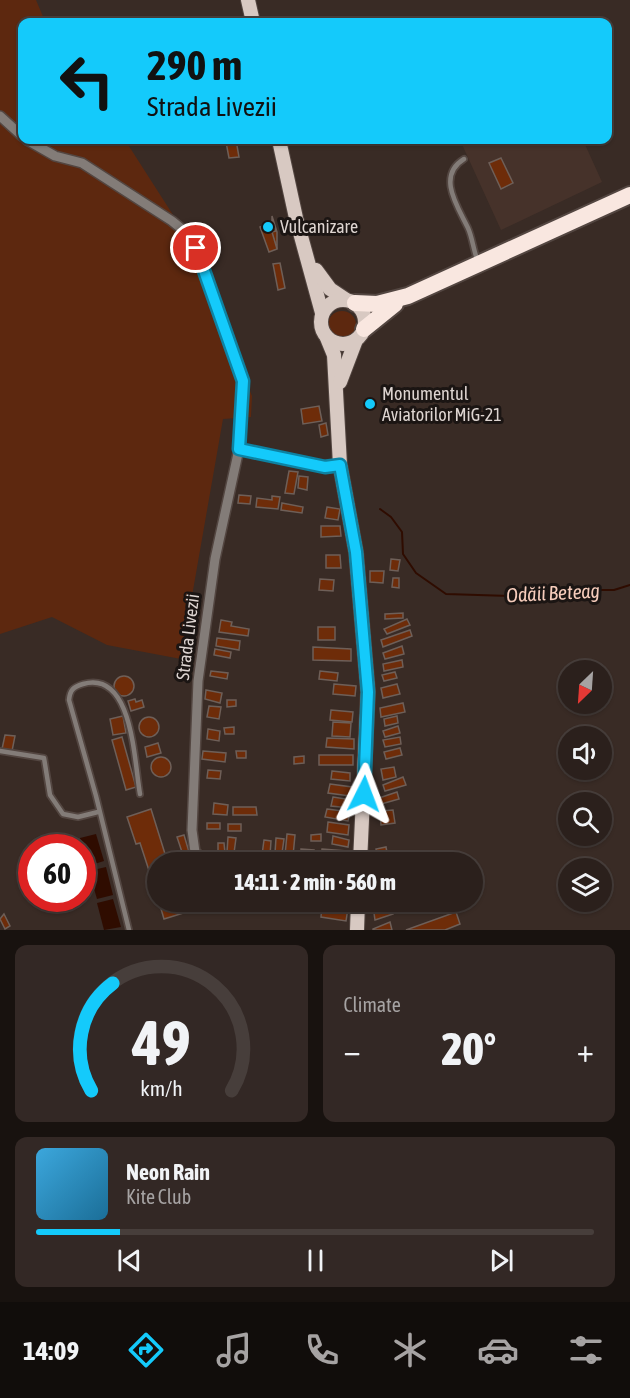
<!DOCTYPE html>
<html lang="en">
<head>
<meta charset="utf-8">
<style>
	:root { --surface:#2b201c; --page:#332825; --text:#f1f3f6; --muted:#a6a3a3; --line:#473e3b; --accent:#14cafb }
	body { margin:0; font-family:"Asap Condensed",sans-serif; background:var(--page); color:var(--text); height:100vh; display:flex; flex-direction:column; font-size:22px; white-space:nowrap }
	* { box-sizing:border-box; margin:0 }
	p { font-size:20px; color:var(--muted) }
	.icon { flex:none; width:33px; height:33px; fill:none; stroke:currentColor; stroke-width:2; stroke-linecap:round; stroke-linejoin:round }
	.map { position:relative; height:930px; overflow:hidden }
	.sheet { display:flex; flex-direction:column; gap:15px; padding:15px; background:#18120f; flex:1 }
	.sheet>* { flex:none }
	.banner { position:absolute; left:18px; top:18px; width:594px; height:126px; border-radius:12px; box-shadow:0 2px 4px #0004,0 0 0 2px var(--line); background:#14cafb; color:#111; overflow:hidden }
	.needle { width:39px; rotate:205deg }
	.fabs { position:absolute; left:558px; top:660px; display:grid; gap:12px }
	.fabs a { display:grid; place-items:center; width:54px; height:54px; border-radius:50%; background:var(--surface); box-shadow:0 2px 4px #0004,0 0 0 2px var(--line); font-size:30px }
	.speed { position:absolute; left:18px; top:834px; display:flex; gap:12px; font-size:30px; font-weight:700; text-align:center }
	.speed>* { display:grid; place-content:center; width:78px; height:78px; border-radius:50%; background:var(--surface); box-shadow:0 2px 4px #0004,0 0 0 2px var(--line); line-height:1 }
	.speed .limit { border:9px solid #d22; background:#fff; color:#111 }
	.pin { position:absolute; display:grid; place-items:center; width:51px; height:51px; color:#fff; margin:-26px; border:3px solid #fff; border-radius:50%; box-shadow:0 2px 6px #0007 }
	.me { position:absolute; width:66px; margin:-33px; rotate:3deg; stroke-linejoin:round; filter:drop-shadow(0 0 4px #0008) }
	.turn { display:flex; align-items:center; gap:21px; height:126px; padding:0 30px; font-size:27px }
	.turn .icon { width:78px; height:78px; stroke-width:2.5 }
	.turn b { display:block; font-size:42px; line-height:51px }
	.big { font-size:45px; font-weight:800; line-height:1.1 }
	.sheet .tile { flex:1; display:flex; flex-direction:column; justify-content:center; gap:9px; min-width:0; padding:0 21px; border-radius:12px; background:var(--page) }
	.sheet .dial { align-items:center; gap:0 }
	.dial svg { height:156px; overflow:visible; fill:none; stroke:var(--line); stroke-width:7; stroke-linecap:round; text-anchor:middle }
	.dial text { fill:var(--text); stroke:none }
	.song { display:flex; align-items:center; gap:18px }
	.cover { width:72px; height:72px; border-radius:9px; background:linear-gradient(135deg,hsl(200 70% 55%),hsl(200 70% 35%)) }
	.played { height:6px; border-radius:3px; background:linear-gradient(90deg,var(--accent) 15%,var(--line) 15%) }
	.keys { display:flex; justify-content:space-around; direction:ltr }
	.heat { display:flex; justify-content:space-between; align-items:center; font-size:33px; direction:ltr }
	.sheet .tiles { flex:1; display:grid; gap:15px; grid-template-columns:1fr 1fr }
	.tile:last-child { grid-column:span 2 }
	.trip { position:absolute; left:147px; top:852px; width:336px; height:60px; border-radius:30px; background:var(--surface); box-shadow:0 2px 4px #0004,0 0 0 2px var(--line); font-weight:800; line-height:60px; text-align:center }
	.tab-bar { display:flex; height:96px; justify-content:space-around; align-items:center; background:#110d0b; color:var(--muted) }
	.tab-bar .icon { width:42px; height:42px }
	.tab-bar .on { color:var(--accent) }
	.tab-bar b { font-size:27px; color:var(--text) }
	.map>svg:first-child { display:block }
</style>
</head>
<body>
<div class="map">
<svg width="630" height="930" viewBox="0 0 630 930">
	<rect width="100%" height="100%" fill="#392b25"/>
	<!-- built -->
	<path fill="#46322a" d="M460,140H583L602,182L501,230Z"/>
	<!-- green -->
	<g fill="#5d280f">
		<path d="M0,0H36L44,19L50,22H22V140H125L191,243L252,396L251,417L223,419L181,659L107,645L52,617L0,634Z"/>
		<circle cx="342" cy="325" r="14"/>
	</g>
	<!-- water -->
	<g fill="#2f0c00">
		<path d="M96,834L104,861L88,866L80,838Z"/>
		<path d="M106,867L113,895L97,899L89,871Z"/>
		<path d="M113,899L121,927L104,930L97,903Z"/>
	</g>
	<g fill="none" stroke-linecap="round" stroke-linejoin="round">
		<!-- stream -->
		<path stroke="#2f0c00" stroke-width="2" d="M380,509L391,517L402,532L403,554L416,573L446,594L537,597L565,590H614L630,585"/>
	</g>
	<!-- building -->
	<g fill="#6e2c09" stroke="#6e5f58" stroke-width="1.5">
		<path d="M179,17L181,22H164L163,21Z"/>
		<path d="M236,140L239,157L229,158L226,142Z"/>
		<path d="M501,158L513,183L501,189L489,163Z"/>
		<path d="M272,216L277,232V249L272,234Z"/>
		<path d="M273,223L276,231L272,232L277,249L269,252L260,227Z"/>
		<path d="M280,263L285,288L278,290L273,264Z"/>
		<path d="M319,406L322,421L303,424L301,409Z"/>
		<path d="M326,423L328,435L321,437L319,425Z"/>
		<path d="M289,471L298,472L294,494L285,493Z"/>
		<path d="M299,476L308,477L307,490L298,488Z"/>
		<path d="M239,495L251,496L250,504L238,503Z"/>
		<path d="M272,496L280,497L278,509L256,507L257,498L272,500Z"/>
		<path d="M282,503L303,507L302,513L281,510Z"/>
		<path d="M327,507L340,509L338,520L325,518Z"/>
		<path d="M321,526H340L341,536L321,537Z"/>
		<path d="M326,555H340L341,568H326Z"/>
		<path d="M391,559L400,560L398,571L390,570Z"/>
		<path d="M370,571H384L383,583L370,582Z"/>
		<path d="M393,578H399V588L392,587Z"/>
		<path d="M320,579L334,580L333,591L319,590Z"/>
		<path d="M403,613V618L385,619V614Z"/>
		<path d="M407,619L410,625L387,634L384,629Z"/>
		<path d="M221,620L232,622L231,626L249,629L248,636L219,632Z"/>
		<rect x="318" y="627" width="17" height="13"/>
		<path d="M410,630L412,636L383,647L381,640Z"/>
		<path d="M217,638L240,641L239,650L216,646Z"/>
		<path d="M402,646L404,654L385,659L383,653Z"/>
		<path d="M313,647L351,649V661L313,660Z"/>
		<path d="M215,649L231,652L230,658L214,655Z"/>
		<path d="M402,660L403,667L384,671L383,664Z"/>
		<path d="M211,671L228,673L227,679L210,676Z"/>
		<path d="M320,671L338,673L337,681L319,679Z"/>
		<path d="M395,672L397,678L384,681L382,675Z"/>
		<circle cx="124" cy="686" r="10"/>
		<path d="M334,684L356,686L355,696L333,694Z"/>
		<path d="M397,684L400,694L383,698L381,688Z"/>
		<path d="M206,690L222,693L220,703L205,699Z"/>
		<path d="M135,699L136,702L142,700L144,707L131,711L128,701Z"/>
		<path d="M227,700H236V706L227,707Z"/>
		<path d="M403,703L405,712L381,717L380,708Z"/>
		<path d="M209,706L221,707L219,719L207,717Z"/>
		<path d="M331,710L353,712L352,722L330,720Z"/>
		<path d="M123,716L126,733L113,735L110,719Z"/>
		<path d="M397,716L398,723L385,726L384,719Z"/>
		<circle cx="149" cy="727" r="10"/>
		<path d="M333,722L351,723L350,737L332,736Z"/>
		<path d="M398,726L400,733L385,737L383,731Z"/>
		<path d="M234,727V734H225L224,728Z"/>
		<path d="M208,729L220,731L219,741L207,739Z"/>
		<path d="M5,735L15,736L12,751L2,749Z"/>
		<path d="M122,737L136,787L126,790L112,740Z"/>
		<path d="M400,737L401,744L385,747L383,740Z"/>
		<path d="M327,738L354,739V749L326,747Z"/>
		<path d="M158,743L161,753L147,757L145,747Z"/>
		<path d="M400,748L402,755L386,759L384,752Z"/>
		<path d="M203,751L226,753L225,762L202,759Z"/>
		<path d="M236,751H246V758H237Z"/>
		<rect x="319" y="755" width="34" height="10"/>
		<path d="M304,756V763L294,764V757Z"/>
		<circle cx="161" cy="767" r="10"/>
		<path d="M394,767L396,777L383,780L381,769Z"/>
		<path d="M208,770L221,771L220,779L207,778Z"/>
		<path d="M332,771L350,773V781L331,779Z"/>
		<path d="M403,777L406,785L385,791L383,785Z"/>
		<path d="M330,784L352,787L350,796L328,793Z"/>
		<path d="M397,792L399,799L381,804L379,798Z"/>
		<path d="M333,797L352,800L350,808L331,806Z"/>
		<path d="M214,803L228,805L227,815L213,814Z"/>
		<path d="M233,807H256L257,815H233Z"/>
		<path d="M151,809L166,857L182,852L177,837L184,835L192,862H158V898L140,843L136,844L127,817Z"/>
		<path d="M327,809L350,812L348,821L325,817Z"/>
		<path d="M393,810L395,823L381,825L380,811Z"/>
		<path d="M328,822L349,825L348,835L327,832Z"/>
		<rect x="207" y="823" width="13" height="6"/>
		<rect x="228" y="824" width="13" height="7"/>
		<path d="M287,834L295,835L293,856L285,855Z"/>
		<path d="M321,834V841H311V835Z"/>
		<path d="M333,836L349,840L348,847L332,844Z"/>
		<path d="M228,837L236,838L234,853L227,852Z"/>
		<path d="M276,838L284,839L282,853H275Z"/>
		<path d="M264,840L271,841L270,855H262Z"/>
		<path d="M218,843H224L225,853L218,854Z"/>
		<path d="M386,847L388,858L379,860L376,849Z"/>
		<path d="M301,849L314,850L313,860L301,859Z"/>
		<path d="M322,849L347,851V860L321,858Z"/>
		<path d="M159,902H205L206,906L164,919Z"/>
		<path d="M323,902H345L344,904L323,903Z"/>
		<path d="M377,902H395V903L375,909L373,903Z"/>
		<path d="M322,905L348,908L346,921L321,917Z"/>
		<path d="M391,908L393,914L375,920L374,913Z"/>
		<path d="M456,912L460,924L445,930H406Z"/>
		<path d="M4,914L10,926L5,929L0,919Z"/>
		<path d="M390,922L392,930H373V929Z"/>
	</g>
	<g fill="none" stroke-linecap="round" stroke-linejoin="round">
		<defs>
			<g id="lane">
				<path d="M464,159C436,176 458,207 468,228C472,237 473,247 476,256"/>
				<path d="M0,751L44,758L50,795L63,814L78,817L98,812"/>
				<path d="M129,930L96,796L69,700C70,690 73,687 83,684C133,670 134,761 140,794"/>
			</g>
			<g id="street">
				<path d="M0,116L22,136"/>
				<path d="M27,140L55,156L82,163L172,221L189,235L196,248L243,381L239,449"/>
				<path d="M276,862L200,856L195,852L192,830L198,681L215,559L239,449L325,467L340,465"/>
			</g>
			<g id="primary">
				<path d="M248,0L253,22"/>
				<path d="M279,140L296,218L322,313"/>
				<path d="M316,270L330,289L345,299"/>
				<circle cx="343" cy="322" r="22"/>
				<path d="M327,338L334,355L340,465L356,552L368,692L360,862"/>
				<path d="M340,382L356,340"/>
				<path d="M357,930L358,902"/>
			</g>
			<g id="highway">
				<path d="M355,303L377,304L408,296L630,195"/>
				<path d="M364,329L395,304"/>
			</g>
		</defs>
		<!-- lane casing -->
		<use href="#lane" stroke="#534641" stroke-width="8"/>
		<!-- street casing -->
		<use href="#street" stroke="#534641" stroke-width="12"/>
		<!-- primary casing -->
		<use href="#primary" stroke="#534641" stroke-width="16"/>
		<!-- highway casing -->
		<use href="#highway" stroke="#534641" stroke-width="20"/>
		<!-- lane -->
		<use href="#lane" stroke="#837c78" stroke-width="4.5"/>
		<!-- street -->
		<use href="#street" stroke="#837c78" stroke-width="9"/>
		<!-- primary -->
		<use href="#primary" stroke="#d8c9c2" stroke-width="14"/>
		<!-- highway -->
		<use href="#highway" stroke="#f9e7e0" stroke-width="16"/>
	</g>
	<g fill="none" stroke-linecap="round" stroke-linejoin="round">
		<defs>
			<path id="route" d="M196,248L243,381L239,449L325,467L340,465L356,552L368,692L364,794"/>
		</defs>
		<!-- route casing -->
		<use href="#route" stroke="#0d83a3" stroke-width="15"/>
		<!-- route -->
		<use href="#route" stroke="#14cafb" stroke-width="10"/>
	</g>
	<!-- markers -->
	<g fill="#14cafb" stroke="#1b1513" stroke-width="2">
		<circle cx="268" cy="227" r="6"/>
		<circle cx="370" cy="404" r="6"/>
	</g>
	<g text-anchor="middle" stroke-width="6" stroke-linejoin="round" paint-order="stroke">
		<!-- poi labels -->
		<g font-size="18" fill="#ded5d1" stroke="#1b1513" text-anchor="start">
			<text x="280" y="233">Vulcanizare</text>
			<text x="382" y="400">Monumentul<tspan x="382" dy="21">Aviatorilor MiG-21</tspan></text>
		</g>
		<!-- street labels -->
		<g font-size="18" fill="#ded5d1" stroke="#1b1513">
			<text transform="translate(188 637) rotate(-83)" y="6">Strada Livezii</text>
		</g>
		<!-- water labels -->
		<g font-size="20" font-style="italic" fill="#f6ccbb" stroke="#1b1513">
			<text transform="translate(553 593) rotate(-3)" y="7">Odăii Beteag</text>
		</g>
	</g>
</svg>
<div class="fabs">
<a><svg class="needle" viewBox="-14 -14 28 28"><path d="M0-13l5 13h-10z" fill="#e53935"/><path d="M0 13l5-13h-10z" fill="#a6a3a3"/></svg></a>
<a><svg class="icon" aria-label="sound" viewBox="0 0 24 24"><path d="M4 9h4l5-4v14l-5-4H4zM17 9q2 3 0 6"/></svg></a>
<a><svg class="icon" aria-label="search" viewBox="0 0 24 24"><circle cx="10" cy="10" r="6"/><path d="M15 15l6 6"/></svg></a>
<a><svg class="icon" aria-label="layers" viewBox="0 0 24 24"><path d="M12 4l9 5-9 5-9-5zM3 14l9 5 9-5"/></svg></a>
</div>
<div class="speed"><div class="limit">60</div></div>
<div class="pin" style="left:196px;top:248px;background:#d93025"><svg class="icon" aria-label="arrive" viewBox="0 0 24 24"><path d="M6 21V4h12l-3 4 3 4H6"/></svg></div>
<svg class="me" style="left:364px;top:794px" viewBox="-20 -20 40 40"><path d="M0-17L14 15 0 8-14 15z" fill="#14cafb" stroke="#fff" stroke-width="4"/></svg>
<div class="trip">14:11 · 2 min · 560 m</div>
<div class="banner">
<div class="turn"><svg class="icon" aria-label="left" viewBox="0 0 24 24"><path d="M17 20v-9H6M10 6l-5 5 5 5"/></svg><div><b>290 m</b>Strada Livezii</div></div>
</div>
</div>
<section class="sheet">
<div class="tiles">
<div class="tile dial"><svg viewBox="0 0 100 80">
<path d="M14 69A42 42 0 1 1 86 69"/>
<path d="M14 69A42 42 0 0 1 25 14" stroke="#14cafb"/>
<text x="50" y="56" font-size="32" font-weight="700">49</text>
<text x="50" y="72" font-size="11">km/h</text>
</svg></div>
<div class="tile"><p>Climate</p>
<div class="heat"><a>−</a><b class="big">20°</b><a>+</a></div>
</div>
<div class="tile">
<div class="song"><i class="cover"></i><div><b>Neon Rain</b><p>Kite Club</p></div></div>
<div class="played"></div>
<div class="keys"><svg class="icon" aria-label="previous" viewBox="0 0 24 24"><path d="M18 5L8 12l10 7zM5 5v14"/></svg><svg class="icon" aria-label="pause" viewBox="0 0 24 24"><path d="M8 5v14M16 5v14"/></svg><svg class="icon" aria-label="next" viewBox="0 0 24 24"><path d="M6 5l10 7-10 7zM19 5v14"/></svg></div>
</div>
</div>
</section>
<nav class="tab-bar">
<b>14:09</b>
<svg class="icon on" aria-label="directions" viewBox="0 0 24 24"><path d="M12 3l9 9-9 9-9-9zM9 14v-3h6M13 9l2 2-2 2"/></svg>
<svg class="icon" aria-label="music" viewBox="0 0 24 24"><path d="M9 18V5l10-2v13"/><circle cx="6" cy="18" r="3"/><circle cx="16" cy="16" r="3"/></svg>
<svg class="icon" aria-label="phone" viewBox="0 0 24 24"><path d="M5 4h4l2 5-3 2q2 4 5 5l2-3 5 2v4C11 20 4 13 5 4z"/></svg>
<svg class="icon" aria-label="climate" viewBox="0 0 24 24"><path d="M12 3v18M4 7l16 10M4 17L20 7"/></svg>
<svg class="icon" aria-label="car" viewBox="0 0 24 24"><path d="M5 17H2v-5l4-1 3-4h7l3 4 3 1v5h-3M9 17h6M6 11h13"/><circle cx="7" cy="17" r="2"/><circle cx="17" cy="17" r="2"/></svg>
<svg class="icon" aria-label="filters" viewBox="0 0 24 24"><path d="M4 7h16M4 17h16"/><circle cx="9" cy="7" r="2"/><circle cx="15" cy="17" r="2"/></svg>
</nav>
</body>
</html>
